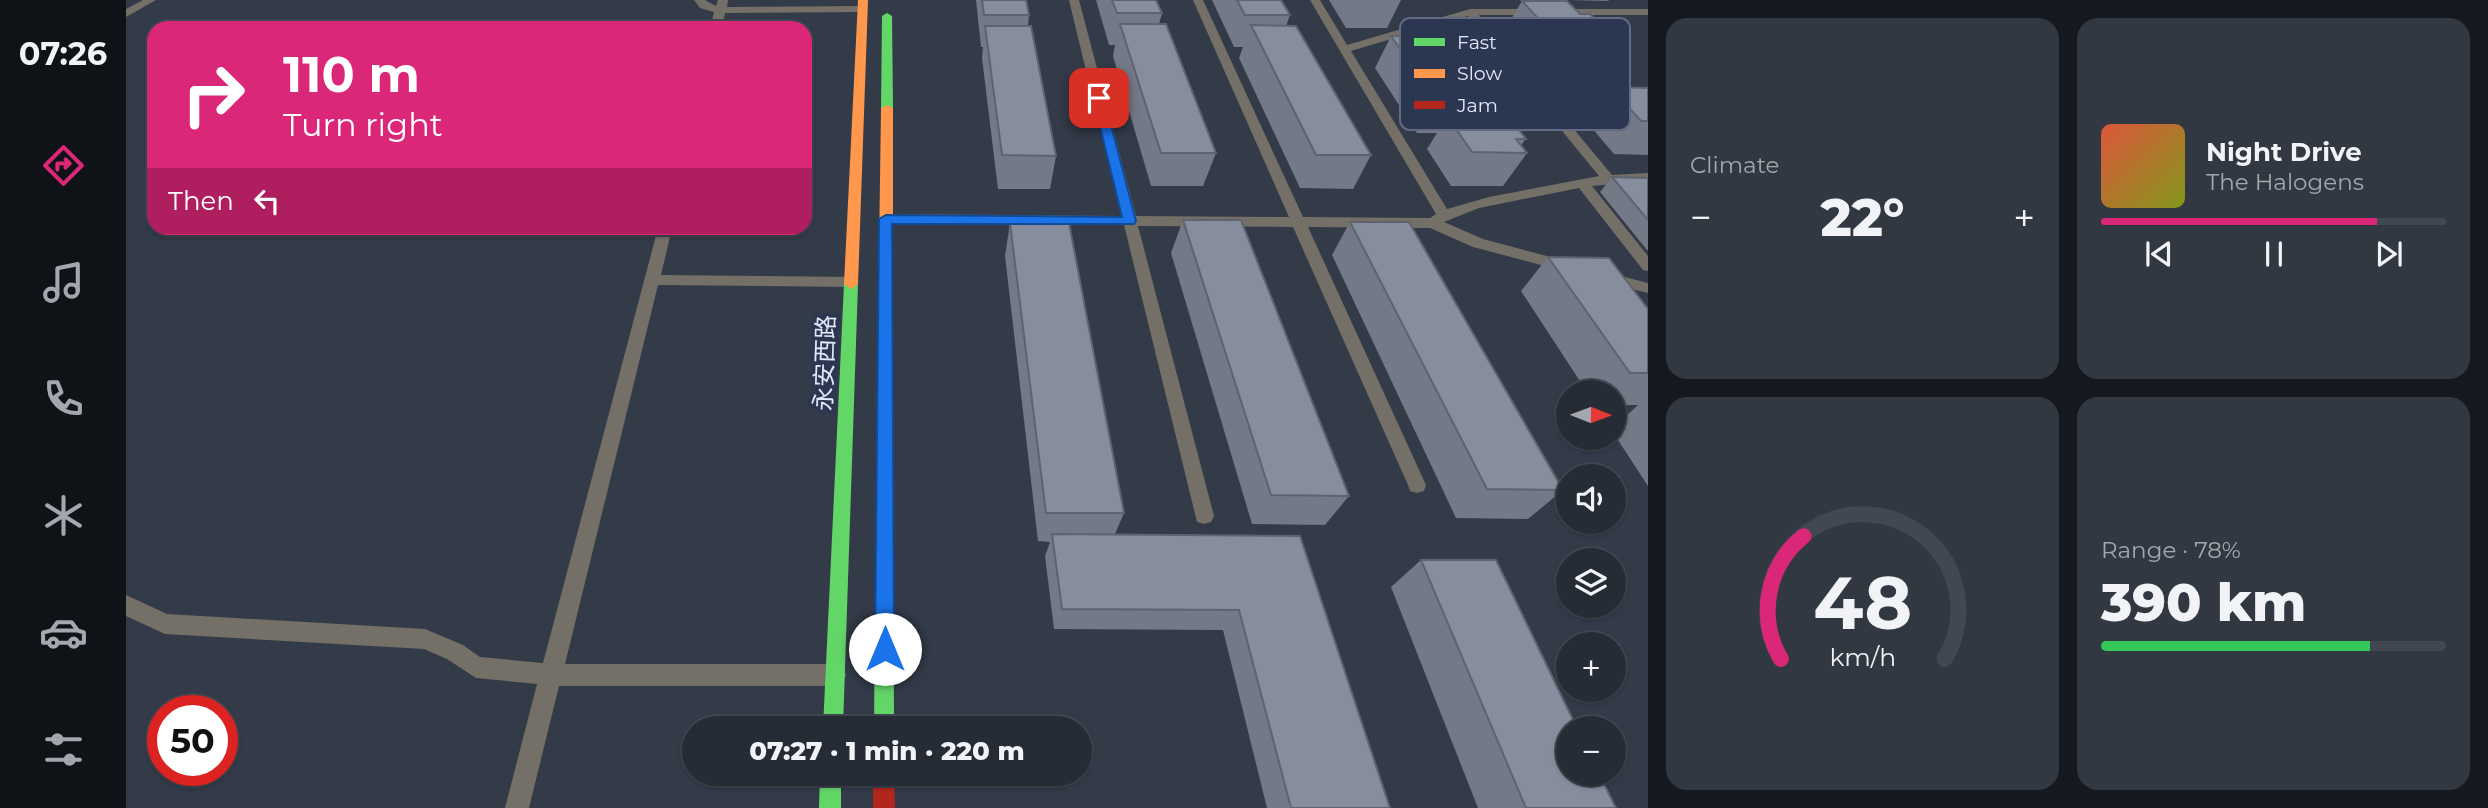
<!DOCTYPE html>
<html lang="en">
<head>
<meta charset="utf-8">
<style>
	:root { --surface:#262c36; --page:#323842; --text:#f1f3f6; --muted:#a4a7ad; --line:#424851; --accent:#db2777 }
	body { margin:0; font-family:Montserrat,"Noto Sans SC",sans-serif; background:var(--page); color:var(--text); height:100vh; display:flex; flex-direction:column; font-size:26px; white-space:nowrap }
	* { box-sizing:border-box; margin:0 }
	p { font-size:23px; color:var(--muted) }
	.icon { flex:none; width:38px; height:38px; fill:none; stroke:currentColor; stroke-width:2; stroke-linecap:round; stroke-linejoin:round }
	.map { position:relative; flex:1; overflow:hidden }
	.drawer { display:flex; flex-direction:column; gap:18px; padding:18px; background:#15181e; width:840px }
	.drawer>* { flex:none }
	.guide { position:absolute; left:21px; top:21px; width:665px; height:214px; border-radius:21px; box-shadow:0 2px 5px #0004,0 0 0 2px var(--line); background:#db2777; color:#fff; overflow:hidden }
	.needle { width:46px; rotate:91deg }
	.controls { position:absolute; left:1430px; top:380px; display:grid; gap:14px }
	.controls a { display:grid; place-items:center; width:70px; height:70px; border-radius:50%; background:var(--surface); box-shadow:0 2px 5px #0004,0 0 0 2px var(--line); font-size:35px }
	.speed { position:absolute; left:21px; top:695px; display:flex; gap:14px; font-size:35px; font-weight:700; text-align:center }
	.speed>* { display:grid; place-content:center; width:91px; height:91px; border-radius:50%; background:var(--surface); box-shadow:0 2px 5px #0004,0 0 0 2px var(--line); line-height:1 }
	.speed .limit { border:10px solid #d22; background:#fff; color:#111 }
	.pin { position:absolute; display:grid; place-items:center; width:60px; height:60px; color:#fff; margin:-30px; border-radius:14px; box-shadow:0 4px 10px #0006 }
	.me { position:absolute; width:77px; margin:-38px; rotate:0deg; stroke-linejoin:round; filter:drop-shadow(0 0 5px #0008) }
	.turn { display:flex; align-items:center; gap:24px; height:147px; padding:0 21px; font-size:32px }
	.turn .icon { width:91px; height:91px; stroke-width:2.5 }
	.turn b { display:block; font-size:49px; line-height:60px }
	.then { display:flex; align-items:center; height:66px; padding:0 21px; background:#0003; gap:14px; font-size:26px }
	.big { font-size:52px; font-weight:800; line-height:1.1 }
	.drawer .tile { flex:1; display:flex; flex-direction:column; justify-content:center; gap:10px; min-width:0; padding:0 24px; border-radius:21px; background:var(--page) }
	.drawer .dial { align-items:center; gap:0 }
	.dial svg { height:182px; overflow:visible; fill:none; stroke:var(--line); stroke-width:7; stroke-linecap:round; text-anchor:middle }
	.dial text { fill:var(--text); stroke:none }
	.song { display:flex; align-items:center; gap:21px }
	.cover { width:84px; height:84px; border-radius:10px; background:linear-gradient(135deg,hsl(10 70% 55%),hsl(70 70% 35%)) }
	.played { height:7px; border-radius:4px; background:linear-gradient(90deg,var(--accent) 80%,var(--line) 80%) }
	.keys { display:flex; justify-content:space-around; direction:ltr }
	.heat { display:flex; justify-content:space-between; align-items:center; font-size:38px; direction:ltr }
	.charge { height:10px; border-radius:5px; background:linear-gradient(90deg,#34c759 78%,var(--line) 0) }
	.drawer .tiles { flex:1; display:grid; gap:18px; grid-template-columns:repeat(2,1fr) }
	.trip { position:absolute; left:556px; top:716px; width:410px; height:70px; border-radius:35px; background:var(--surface); box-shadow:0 2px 5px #0004,0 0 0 2px var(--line); font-weight:800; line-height:70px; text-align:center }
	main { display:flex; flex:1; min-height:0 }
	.menu { display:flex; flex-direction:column; width:126px; justify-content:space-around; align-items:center; background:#0f1216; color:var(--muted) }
	.menu .icon { width:49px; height:49px }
	.menu .selected { color:var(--accent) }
	.menu b { font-size:32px; color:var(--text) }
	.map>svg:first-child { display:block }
</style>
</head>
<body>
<main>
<nav class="menu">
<b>07:26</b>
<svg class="icon selected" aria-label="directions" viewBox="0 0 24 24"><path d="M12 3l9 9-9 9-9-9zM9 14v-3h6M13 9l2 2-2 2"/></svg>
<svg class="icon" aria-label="music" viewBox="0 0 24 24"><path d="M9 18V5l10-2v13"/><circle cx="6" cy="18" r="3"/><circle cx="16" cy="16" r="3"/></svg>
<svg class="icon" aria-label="phone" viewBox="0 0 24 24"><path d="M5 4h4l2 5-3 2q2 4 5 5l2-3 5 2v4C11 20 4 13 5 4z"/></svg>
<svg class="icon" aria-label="climate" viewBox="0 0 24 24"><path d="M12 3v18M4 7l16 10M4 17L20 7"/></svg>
<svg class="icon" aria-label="car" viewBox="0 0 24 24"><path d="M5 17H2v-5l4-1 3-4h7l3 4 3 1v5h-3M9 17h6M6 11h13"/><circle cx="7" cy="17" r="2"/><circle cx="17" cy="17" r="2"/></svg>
<svg class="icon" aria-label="filters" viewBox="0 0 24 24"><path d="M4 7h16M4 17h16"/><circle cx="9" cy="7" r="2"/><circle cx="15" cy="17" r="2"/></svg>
</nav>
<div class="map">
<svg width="1522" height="808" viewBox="0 0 1522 808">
	<rect width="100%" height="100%" fill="#333a48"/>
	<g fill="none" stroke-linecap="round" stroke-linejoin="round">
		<!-- lane -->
		<g fill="#746f67" fill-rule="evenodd">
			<path d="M17,0H30L0,17V9Z"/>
			<path d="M568,0H579L590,6L592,0H602L601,7L736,6L742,9L736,12L599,13L596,28H584L588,12L574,8Z"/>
			<path d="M943,0H953L1010,216L1163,217L1067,0H1077L1177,217L1304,218L1310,214L1184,0H1194L1221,45L1344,9H1522V15H1353L1486,175L1522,173V181L1466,186L1522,256V271L1517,270L1453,188L1353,208L1318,222L1357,239L1447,263L1450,267L1447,271L1442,272L1347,247L1304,228L1182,227L1300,485L1298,491L1291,493L1284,491L1282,485L1167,227L1012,226L1088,516L1085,522L1078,524L1071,522L998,225L760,224L753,219L760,214L995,216ZM1342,16L1473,176L1363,197L1321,209L1225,51Z"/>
			<path d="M532,228H546L535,275L725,277L733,282L725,287L532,285L439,664H709L717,667L720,675L717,683L709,686H433L403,808H379L411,684L350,678L321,659L298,649L39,634L0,616V595L41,614L299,629L337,645L354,657L417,663Z"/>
			<path d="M1479,272L1522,283V293L1474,281L1471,277L1474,273Z"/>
		</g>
		<!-- fast -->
		<g fill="#63d668" fill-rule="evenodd">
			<path d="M761,13L766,16L767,108L761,111L755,108L756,16Z"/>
			<path d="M725,279L732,284L717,728H697L718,284Z"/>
			<path d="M759,387L765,389L767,393L768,728H748L751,393L753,389Z"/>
			<path d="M694,774H715V808H693Z"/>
		</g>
		<!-- slow -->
		<g fill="#ff974d" fill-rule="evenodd">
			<path d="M732,0H742L732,284L725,289L718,284Z"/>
			<path d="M761,105L767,108V393L765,397H753L751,393L755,108Z"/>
		</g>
		<!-- jam -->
		<path fill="#b3261e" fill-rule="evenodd" d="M747,774H768L769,808H747Z"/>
	</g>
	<!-- wall -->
	<g fill="#737987">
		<path d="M850,0H900L903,15L902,26L930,156L924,189H872L856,58L857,47H855Z"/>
		<path d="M970,0H1030L1036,13L1033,24L1090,153L1077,186H1025L987,56L989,45H983Z"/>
		<path d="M1086,0H1155L1164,15L1160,26L1245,155L1227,189L1174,188L1113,58L1117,47H1108Z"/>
		<path d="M1203,0H1275L1261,28H1220Z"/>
		<path d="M1443,0H1483L1482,1Z"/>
		<path d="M1396,1L1454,14L1471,21L1467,27L1481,41L1499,49L1495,55L1499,59L1474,92L1427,91L1377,33Z"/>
		<path d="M1265,36L1324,51L1340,58L1336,66L1347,81L1364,90L1359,97L1362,100L1352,116L1383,129L1400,139L1395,145L1401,153L1377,186H1325L1301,149L1311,133H1291L1249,68Z"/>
		<path d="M1484,87L1522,88V155L1488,154L1459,120Z"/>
		<path d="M1486,177L1522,178V250H1521L1474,192Z"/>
		<path d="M1057,220L1223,496L1199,525L1126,524L1045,253Z"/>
		<path d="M1224,222L1437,490L1402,519L1330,518L1206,255Z"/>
		<path d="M884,223L998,513L989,534L1174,536L1264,808H1141L1097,630L928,629L919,556L924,542L912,541L879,256Z"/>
		<path d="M1422,257L1522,309V486L1488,434V427L1512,405H1488V392H1461L1395,291Z"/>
		<path d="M1295,560L1490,808H1352L1265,587Z"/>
	</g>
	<!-- building -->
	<g fill="#868d9d" stroke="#5e636e" stroke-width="2">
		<path d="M856,0H900L903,15H858Z"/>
		<path d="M986,0H1030L1036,13H991Z"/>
		<path d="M1111,0H1155L1164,15H1119Z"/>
		<path d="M1396,1H1441L1454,14H1464L1471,21H1461L1481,41H1491L1499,49H1489L1499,59L1449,58Z"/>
		<path d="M994,24H1040L1090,153H1035Z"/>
		<path d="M1125,25L1170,26L1245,155H1190Z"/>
		<path d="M859,26H905L930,156L876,155Z"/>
		<path d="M1265,36H1313L1324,51H1334L1340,58H1330L1347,81H1357L1364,90H1354L1362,100H1310Z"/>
		<path d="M1484,87L1522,88V121H1515Z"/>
		<path d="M1321,116H1373L1383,129L1393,130L1400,139H1390L1401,153L1346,152Z"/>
		<path d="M1486,177L1522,178V220Z"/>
		<path d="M1057,220H1115L1223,496L1145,495Z"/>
		<path d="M1224,222H1283L1437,490L1361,489Z"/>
		<path d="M884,223H943L998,513H920Z"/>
		<path d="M1422,257L1483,258L1522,309V373H1504Z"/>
		<path d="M926,534L1174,536L1264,808H1165L1113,610L936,609Z"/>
		<path d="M1295,560H1370L1451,728H1442V774H1473L1490,808H1400Z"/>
	</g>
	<!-- route -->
	<path fill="#1a73e8" stroke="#114b97" stroke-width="2" d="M973,95L978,98L1010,221L1008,224H766L768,649L766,655L759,658L752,655L749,649L753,219L760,215L996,217L967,98Z"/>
	<g text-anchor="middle" stroke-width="7" stroke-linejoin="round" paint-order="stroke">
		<!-- street labels -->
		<g font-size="24" fill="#e1e8f9" stroke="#2b3650">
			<text transform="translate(699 363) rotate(-88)" y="8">永安西路</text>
		</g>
	</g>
	<!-- legend -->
	<rect x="1274" y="18" width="230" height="112" rx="10" fill="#2b3650" stroke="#626b83" stroke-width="2"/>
	<rect x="1288" y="38" width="31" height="8" fill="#63d668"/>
	<rect x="1288" y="69" width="31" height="9" fill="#ff974d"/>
	<rect x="1288" y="101" width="31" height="8" fill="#b3261e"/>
	<g font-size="19" fill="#e1e8f9">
		<text x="1331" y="49">Fast</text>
		<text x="1331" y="80">Slow</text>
		<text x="1331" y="112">Jam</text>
	</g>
</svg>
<div class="controls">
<a><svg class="needle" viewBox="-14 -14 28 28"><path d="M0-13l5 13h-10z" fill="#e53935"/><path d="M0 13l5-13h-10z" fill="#a4a7ad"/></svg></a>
<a><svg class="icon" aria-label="sound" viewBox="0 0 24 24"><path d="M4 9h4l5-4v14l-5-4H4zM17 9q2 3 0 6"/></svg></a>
<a><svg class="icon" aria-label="layers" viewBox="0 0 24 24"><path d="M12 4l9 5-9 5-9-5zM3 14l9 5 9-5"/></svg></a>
<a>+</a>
<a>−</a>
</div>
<div class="speed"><div class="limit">50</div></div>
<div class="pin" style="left:973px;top:98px;background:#d93025"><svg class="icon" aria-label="arrive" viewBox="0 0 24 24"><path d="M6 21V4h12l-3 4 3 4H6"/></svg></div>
<svg class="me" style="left:759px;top:649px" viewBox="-20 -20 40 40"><circle r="19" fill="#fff"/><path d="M0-13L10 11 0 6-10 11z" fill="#1a73e8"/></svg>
<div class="trip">07:27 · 1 min · 220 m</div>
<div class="guide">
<div class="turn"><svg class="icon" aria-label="right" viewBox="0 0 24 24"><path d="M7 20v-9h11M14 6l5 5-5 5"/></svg><div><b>110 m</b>Turn right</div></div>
<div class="then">Then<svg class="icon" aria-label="left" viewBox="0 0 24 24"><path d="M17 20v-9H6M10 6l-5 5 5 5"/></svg></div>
</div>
</div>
<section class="drawer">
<div class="tiles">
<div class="tile"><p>Climate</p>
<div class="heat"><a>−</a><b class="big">22°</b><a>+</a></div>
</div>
<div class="tile">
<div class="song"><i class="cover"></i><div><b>Night Drive</b><p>The Halogens</p></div></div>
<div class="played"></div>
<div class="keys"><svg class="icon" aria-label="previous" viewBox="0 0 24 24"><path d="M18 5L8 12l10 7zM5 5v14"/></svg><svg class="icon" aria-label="pause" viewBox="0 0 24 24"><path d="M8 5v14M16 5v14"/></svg><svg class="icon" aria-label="next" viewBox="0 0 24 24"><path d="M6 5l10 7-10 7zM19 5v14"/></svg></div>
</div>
<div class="tile dial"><svg viewBox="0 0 100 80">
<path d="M14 69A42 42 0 1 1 86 69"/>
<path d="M14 69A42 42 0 0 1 24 15" stroke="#db2777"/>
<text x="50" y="56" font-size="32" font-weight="700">48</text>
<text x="50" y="72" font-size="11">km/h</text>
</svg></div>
<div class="tile"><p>Range · 78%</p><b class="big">390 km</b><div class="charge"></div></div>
</div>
</section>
</main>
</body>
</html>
